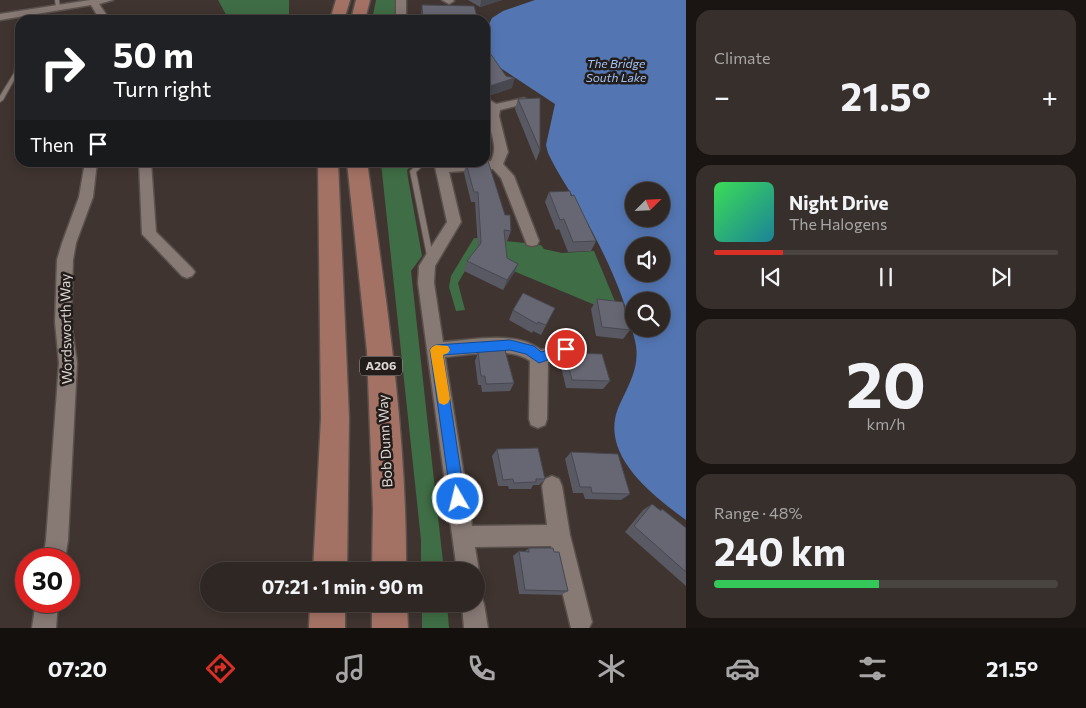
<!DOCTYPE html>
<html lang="en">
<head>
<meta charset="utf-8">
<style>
	:root { --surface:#2f2723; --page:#372f2b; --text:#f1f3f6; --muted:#a7a5a6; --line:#4a4441; --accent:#d93025 }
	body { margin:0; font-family:Commissioner,sans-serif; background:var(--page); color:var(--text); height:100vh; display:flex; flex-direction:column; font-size:19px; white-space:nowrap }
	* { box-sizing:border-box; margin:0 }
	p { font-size:16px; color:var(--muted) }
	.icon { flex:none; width:28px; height:28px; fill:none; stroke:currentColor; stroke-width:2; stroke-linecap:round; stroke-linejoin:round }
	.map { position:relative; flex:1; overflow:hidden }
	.drawer { display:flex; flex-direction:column; gap:10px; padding:10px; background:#1a1513; width:400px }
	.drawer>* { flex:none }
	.top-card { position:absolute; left:15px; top:15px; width:475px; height:152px; border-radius:15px; box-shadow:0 2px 12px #0003,0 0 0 1px var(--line); background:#202124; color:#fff; overflow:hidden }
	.needle { width:32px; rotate:66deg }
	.buttons { position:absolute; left:625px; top:182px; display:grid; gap:10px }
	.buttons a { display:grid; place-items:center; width:45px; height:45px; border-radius:50%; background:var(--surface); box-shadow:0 2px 12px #0003,0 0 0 1px var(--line); font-size:25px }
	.speed { position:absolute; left:15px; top:548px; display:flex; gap:10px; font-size:25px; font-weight:700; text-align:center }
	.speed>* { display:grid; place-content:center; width:65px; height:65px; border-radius:50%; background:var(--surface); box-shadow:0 2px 12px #0003,0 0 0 1px var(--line); line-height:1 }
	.speed .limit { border:8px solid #d22; background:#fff; color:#111 }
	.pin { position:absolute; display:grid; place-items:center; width:42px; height:42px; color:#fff; margin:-21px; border:2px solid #fff; border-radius:50%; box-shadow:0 1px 5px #0007 }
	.me { position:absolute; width:55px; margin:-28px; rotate:352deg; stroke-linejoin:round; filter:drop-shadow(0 0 4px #0008) }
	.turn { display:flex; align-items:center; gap:18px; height:105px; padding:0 15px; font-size:22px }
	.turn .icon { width:65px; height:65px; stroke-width:2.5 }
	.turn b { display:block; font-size:35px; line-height:42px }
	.then { display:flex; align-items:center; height:48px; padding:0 15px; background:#0003; gap:10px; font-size:19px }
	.big { font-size:38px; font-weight:700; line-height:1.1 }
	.drawer .tile { flex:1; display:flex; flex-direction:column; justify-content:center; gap:8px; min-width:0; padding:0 18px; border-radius:15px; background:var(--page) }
	.drawer .dial { align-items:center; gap:0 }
	.dial b { font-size:65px; line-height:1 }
	.song { display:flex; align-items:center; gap:15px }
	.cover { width:60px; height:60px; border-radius:8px; background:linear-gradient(135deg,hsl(130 70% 55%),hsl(190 70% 35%)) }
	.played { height:5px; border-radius:2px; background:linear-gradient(90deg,var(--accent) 20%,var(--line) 20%) }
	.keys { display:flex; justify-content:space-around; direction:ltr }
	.heat { display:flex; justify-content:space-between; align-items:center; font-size:28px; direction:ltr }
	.charge { height:8px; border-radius:4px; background:linear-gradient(90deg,#34c759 48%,var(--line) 0) }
	.trip { position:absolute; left:200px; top:562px; width:285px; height:50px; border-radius:25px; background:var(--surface); box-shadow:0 2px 12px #0003,0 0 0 1px var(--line); font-weight:700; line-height:50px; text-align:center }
	.tabs { display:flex; height:80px; justify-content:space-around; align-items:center; background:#13100e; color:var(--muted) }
	.tabs .icon { width:35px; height:35px }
	.tabs .selected { color:var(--accent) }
	.tabs b { font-size:22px; color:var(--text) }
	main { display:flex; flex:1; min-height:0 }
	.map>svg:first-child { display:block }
</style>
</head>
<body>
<main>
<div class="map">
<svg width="686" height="628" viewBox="0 0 686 628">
	<rect width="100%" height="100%" fill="#3f342f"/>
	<!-- green -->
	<g fill="#3f6d45">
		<path d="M218,0H289V20H229Z"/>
		<path d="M376,0H399V20H372Z"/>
		<path d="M381,163H415L407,170L408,178L422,256L411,271L444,571H421V540Z"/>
		<path d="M474,238L525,243L526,246L541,245L544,249L562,253L594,251L619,311L595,305L480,257H473L458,283L465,310L456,311L449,287L451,276Z"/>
		<path d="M422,604H447L449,628H422Z"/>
	</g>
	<!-- water -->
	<path fill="#5376b3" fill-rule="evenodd" d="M535,0H686V520C652,495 598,454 619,406C629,384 641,366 635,341C625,295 603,250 580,209C570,190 557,173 548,153L546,145L555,104L499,67L485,49V32L492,18L503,11ZM634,191H661V219H634ZM634,246H661V274H634ZM634,301H661V329H634Z"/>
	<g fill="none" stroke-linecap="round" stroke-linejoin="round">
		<defs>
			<g id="lane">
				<path d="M55,0H59L60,8L56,7Z"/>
				<path d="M18,49H20V64L18,73L3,100L0,102V96L14,73Z"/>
				<path d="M420,162H427L416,172L434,261L431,264L428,261L410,171Z"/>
			</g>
			<g id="street">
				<path d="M90,0H113L99,4L110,20H100L91,5L0,20V14Z"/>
				<rect x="396" y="0" width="10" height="20"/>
				<path d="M442,0H453L454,1L449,4Z"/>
				<path d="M485,97L496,104L524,98L530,101L528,103L500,110L499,116L508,152L503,164L514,176L539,241L537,245L532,246L527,245L501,178L493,169L449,172L461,222L435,266L434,283L443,342C473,340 516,330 541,350L566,342L572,344L575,349L572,354L548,362L547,419L545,425L538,428L531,425L529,419L530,361C511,346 469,355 445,357L472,526L547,525L542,486L545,479L552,476L559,479L562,486L570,535L592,622L589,628H571L551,546L475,547L479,571L476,578V571H457L418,283L419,266L447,222L434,162H485L491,161C500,144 486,127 488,109L485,106Z"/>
				<path d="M85,162H97L93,197L76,243L73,260L71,322L77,363L68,540L65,559H43L46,540L59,363L55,322L57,260L62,243L79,197Z"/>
				<path d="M139,162H151L156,232L192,268L195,272L192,276L187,278L182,276L142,234Z"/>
				<path d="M476,594L481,596L484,604L488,628H464L462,604H476Z"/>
				<path d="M36,601H58L56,628H32Z"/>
			</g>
			<g id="primary">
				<path d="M336,0H350L344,20H330Z"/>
				<path d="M356,0H370L365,20H351Z"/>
				<path d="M318,162H338L349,418L347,571H313L321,418Z"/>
				<path d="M347,162H367C386,298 407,434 406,571H372L373,509L367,351Z"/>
				<path d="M310,604H345V628H309Z"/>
				<path d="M372,604H407L408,628H372Z"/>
			</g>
		</defs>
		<!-- lane casing -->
		<use href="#lane" stroke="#5a504c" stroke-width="2"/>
		<!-- street casing -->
		<use href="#street" stroke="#5a504c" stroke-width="3"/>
		<!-- primary casing -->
		<use href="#primary" stroke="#5a504c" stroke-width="3"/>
		<!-- lane -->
		<use href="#lane" fill="#877974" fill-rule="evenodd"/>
		<!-- street -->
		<use href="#street" fill="#877974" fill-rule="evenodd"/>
		<!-- primary -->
		<use href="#primary" fill="#a47265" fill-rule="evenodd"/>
	</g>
	<!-- wall -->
	<g fill="#585963">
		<path d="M468,0H502L480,7Z"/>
		<path d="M422,5L478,20H421Z"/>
		<path d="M485,46L512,88L488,96L485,95Z"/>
		<path d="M518,99L540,150L536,161L515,109Z"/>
		<path d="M466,163L505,215L511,231L507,241H505L507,258L518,264L514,273L503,290L464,271L467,261L478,247L475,202H471L464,173Z"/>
		<path d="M549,192L571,196L596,241L591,251L568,252L559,229L556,230L545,202Z"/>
		<path d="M597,299L630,330L623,339L596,336L591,309Z"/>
		<path d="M555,308L541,335L533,331L532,333L509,320L513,310Z"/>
		<path d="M478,352L514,383L510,391L482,392L481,385H478L475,361Z"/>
		<path d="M565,353L610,381L603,389L566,388L560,362Z"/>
		<path d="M497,449L545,479L539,485H533L531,489H509L508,486H498L492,456Z"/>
		<path d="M571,452L630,494L621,500L585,499L583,493H573L565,459Z"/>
		<path d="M652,504L660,510L662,509L686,528V586L625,532L643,510Z"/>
		<path d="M529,548L554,552L568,591L561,595L519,594L513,556L519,551L524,552Z"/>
	</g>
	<!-- shaded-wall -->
	<g fill="#474850">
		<path d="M481,0H502L480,7Z"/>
		<path d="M515,78L512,88L488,96L490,86Z"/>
		<path d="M518,264L514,273L503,290L507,280Z"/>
	</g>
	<!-- building -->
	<g fill="#666773" stroke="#474850">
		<path d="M422,5L474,6L478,20H423Z"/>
		<path d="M485,46L506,76L515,78L490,86L487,85L485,88Z"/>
		<path d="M540,98V150L518,99Z"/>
		<path d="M485,161H488L505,215H510L511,231L504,230L507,258L518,264L507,280L467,261L481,243L478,192H474L466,163L485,162Z"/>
		<path d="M570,191L571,196L574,195L596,241L573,242L564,219L560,220L549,192Z"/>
		<path d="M523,293L555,308L546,325L538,322L537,324L513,310Z"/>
		<path d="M597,299L623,302L630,330L602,327Z"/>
		<path d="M505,350L514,383L486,384L485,376H481L478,352Z"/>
		<path d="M565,353L602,354L610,381L572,380Z"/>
		<path d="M538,448L545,479H536V482L514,483L513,479L503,480L497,449Z"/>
		<path d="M571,452L618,454L630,494L592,493L591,487H580Z"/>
		<path d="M652,504L661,511L662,509L686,528V572L634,526Z"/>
		<path d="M529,548H553L554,552H559L568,591L525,590L519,551L529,552Z"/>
	</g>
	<!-- route -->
	<path fill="#1a73e8" stroke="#114b97" d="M510,340L534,346L541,352L566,344L570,345L572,349L570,352L539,363L526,354L510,350L443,355L465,499L463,504L458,506L453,504L451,499L430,350L432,347L436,345Z"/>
	<!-- slow -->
	<path fill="#f59e0b" d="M436,345L448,346L450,350L448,353L443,355L450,399L448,403L444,405L439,403L438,399L430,350L432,347Z"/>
	<g text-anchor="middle" stroke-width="5" stroke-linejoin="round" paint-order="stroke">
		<!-- far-water labels -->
		<g font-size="12" font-style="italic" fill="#a3c1f4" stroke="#221d1b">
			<text x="616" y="68">The Bridge<tspan x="616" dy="14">South Lake</tspan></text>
		</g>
		<!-- shield labels -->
		<rect fill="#221d1b" stroke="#a69f9c" stroke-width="1" x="360" y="356.5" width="42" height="19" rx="4"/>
		<g font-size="12" font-weight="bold" fill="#dfd7d4">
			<text x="381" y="370">A206</text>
		</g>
		<!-- street labels -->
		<g font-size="14" fill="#dfd7d4" stroke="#221d1b">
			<text transform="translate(66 329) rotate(-91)" y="5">Wordsworth Way</text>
			<text transform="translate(385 441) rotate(-93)" y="5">Bob Dunn Way</text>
		</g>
	</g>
</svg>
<div class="buttons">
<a><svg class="needle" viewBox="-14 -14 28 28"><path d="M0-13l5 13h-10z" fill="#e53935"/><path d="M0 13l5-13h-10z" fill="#a7a5a6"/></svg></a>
<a><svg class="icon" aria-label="sound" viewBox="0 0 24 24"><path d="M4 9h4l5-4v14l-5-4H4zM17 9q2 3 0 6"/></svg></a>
<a><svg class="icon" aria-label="search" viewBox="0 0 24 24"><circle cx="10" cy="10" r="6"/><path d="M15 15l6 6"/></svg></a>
</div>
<div class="speed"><div class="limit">30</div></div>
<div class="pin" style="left:566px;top:349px;background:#d93025"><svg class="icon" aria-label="arrive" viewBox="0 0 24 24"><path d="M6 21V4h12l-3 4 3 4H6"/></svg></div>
<svg class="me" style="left:458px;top:499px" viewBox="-20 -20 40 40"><circle r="17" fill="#1a73e8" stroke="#fff" stroke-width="3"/><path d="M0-11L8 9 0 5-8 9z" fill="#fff"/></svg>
<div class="trip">07:21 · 1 min · 90 m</div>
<div class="top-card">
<div class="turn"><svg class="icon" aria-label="right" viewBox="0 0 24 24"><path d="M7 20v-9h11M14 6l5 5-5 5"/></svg><div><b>50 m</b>Turn right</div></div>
<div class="then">Then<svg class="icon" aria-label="arrive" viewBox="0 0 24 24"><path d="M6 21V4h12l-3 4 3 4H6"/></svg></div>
</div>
</div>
<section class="drawer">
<div class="tile"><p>Climate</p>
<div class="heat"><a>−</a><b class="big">21.5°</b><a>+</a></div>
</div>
<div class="tile">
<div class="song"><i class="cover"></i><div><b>Night Drive</b><p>The Halogens</p></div></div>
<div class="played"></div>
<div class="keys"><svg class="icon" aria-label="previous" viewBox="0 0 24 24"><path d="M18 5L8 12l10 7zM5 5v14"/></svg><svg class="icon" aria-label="pause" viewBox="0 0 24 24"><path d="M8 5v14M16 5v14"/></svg><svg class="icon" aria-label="next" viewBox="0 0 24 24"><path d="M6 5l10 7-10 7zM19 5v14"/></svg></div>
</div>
<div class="tile dial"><b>20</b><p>km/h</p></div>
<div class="tile"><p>Range · 48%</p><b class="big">240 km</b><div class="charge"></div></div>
</section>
</main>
<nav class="tabs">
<b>07:20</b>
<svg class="icon selected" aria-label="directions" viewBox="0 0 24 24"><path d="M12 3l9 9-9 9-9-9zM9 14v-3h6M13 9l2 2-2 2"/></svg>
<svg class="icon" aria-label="music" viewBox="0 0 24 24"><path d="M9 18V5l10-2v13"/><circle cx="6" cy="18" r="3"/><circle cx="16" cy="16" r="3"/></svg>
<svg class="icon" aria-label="phone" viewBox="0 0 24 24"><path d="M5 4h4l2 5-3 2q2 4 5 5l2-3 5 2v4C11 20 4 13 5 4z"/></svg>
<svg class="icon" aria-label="climate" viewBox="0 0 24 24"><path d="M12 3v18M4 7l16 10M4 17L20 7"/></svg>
<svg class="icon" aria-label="car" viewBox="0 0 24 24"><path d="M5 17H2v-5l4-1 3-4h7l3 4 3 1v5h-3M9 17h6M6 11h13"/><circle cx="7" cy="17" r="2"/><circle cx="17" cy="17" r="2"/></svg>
<svg class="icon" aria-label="filters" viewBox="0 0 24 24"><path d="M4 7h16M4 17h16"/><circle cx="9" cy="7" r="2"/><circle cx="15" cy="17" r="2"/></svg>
<b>21.5°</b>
</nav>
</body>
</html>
